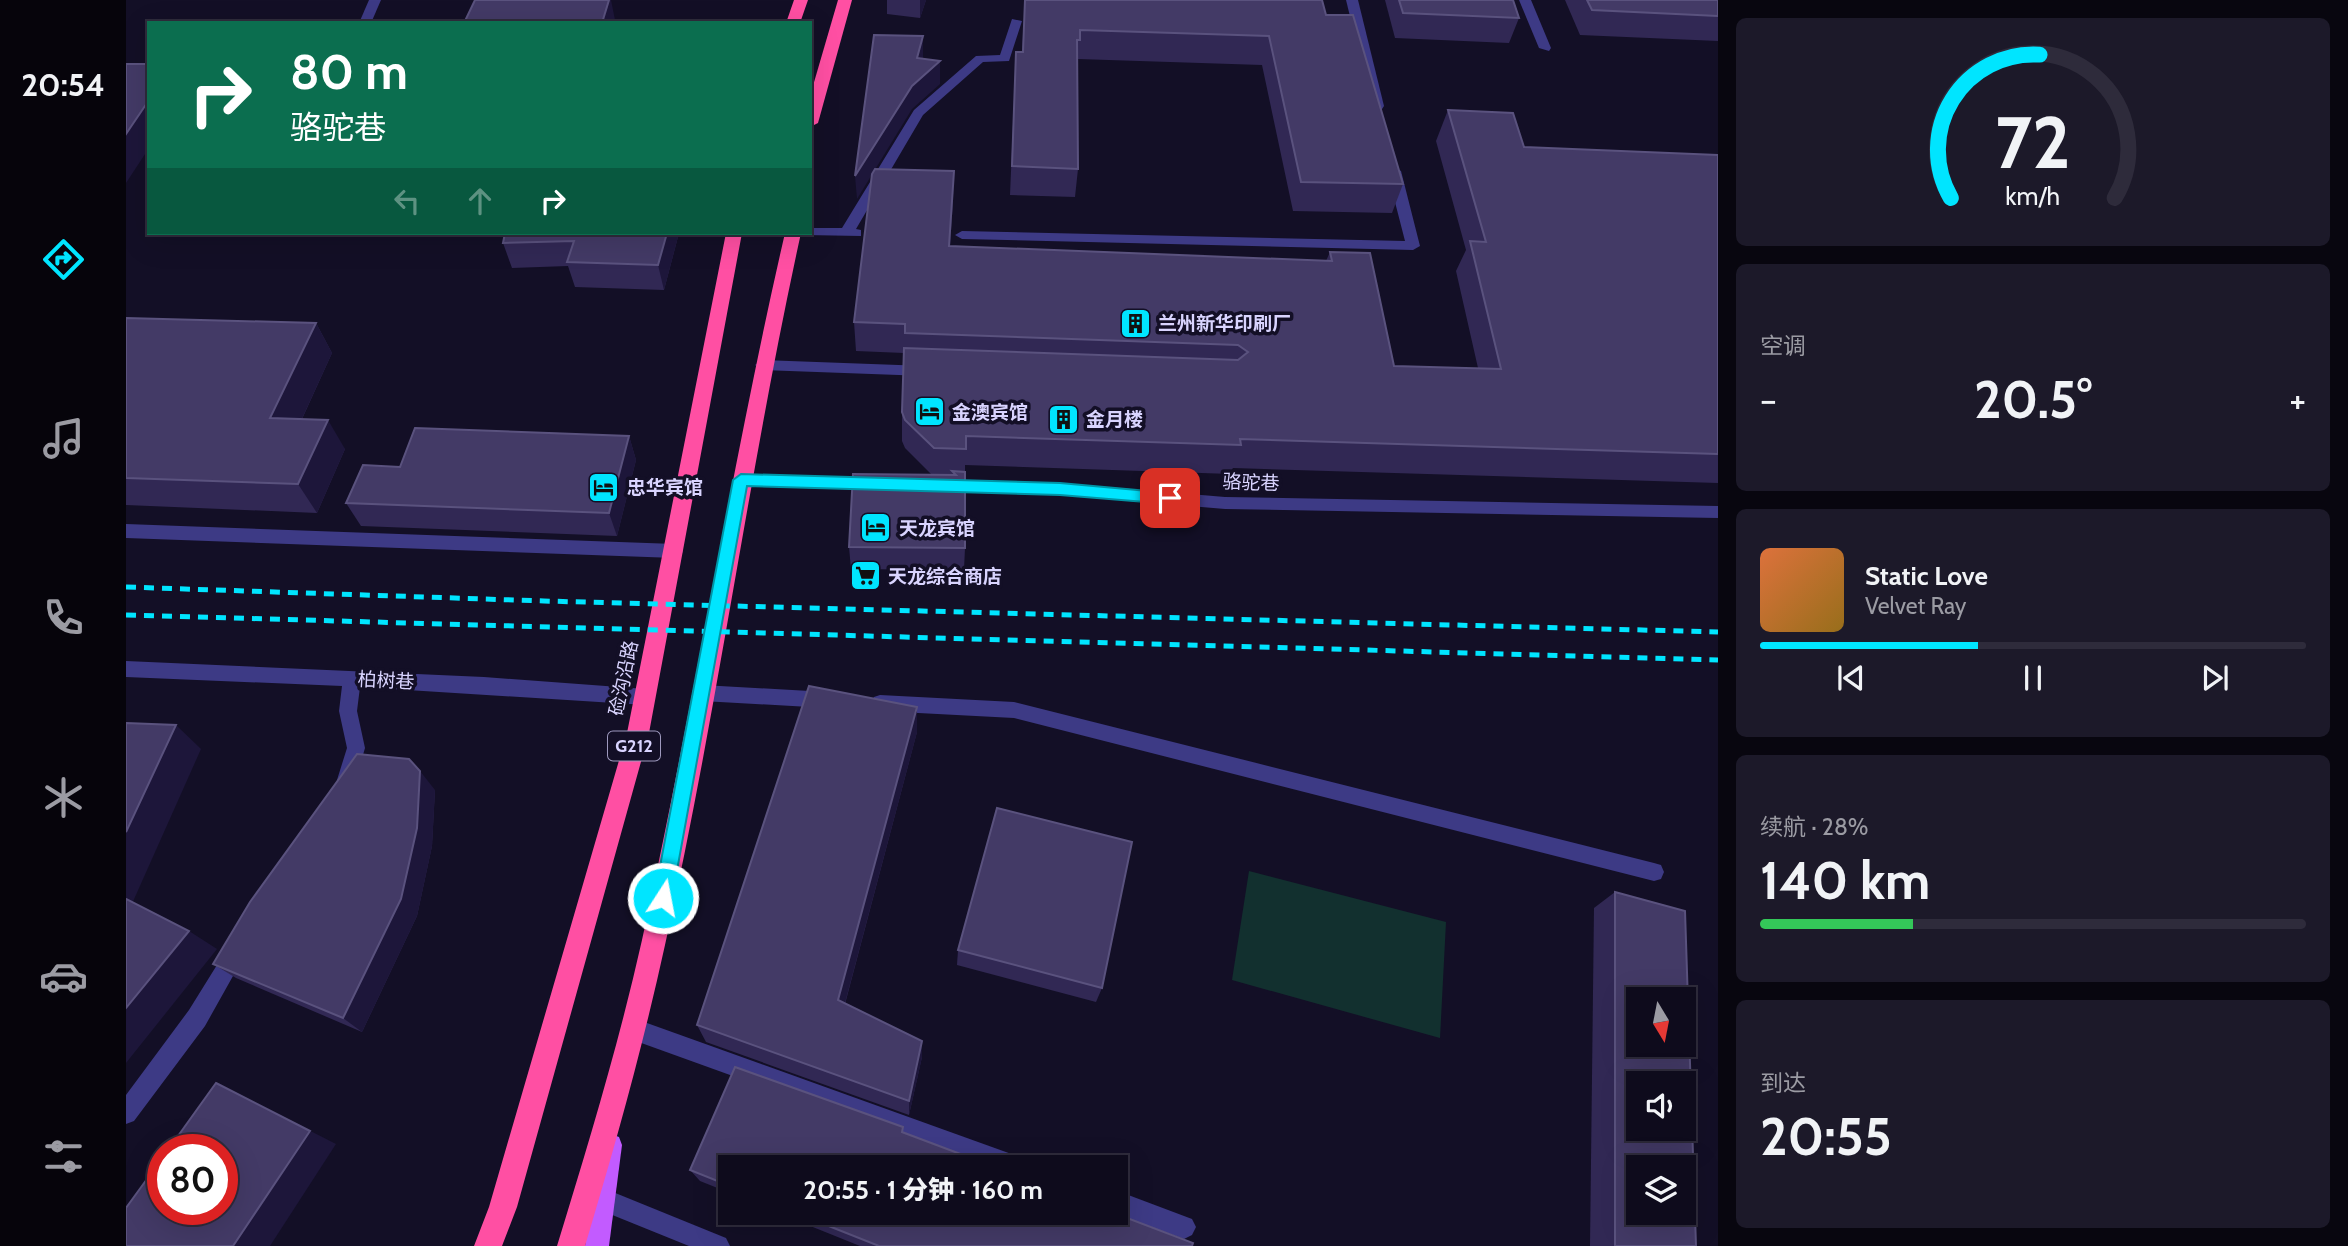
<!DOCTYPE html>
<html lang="zh">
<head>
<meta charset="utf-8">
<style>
	:root { --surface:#0e0b1c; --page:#1c1929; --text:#f1f3f6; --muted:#9b9ba3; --line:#2e2b3b; --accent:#00e5ff }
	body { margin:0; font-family:Cabin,"Noto Sans SC",sans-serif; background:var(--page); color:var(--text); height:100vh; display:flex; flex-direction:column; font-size:26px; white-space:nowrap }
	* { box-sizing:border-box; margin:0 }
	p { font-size:23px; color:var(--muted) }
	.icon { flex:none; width:38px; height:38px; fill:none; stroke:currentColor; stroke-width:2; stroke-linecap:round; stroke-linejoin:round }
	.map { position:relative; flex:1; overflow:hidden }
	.drawer { display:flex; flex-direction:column; gap:18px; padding:18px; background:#08060f; width:630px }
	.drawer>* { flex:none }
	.guide { position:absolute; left:21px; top:21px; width:665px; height:214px; border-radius:0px; box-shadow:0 7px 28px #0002,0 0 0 2px var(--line); background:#0b6e4f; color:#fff; overflow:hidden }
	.needle { width:46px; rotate:170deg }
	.fabs { position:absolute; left:1500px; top:987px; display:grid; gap:14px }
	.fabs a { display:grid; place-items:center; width:70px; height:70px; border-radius:0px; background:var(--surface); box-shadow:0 7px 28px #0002,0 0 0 2px var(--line); font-size:35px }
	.speed { position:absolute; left:21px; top:1134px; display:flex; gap:14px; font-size:35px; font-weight:700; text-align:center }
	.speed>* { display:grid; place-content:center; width:91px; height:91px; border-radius:50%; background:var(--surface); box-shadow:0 7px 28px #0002,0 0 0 2px var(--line); line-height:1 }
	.speed .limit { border:10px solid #d22; background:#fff; color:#111 }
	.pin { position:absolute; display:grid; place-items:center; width:60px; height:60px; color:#fff; margin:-30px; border-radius:14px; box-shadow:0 4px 10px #0006 }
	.me { position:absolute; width:77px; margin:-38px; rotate:11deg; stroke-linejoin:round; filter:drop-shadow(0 0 5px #0008) }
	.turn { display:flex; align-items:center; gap:24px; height:147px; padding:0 28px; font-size:32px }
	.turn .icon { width:91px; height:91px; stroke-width:2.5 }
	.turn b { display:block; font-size:49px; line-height:60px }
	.lanes { display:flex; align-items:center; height:66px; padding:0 28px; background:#0003; justify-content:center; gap:35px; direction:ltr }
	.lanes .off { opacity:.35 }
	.big { font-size:52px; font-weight:800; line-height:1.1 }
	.drawer .tile { flex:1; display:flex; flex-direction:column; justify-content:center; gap:10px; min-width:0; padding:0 24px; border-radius:10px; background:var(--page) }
	.drawer .dial { align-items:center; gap:0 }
	.dial svg { height:182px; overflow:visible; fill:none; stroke:var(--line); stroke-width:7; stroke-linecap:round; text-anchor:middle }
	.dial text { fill:var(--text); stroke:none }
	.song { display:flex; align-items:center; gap:21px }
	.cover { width:84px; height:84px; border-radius:10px; background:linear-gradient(135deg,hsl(20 70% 55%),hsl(40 70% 35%)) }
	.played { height:7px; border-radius:4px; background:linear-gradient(90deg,var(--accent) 40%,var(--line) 40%) }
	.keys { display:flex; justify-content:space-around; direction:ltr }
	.heat { display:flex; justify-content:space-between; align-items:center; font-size:38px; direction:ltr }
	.charge { height:10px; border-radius:5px; background:linear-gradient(90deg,#34c759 28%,var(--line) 0) }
	.trip { position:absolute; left:592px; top:1155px; width:410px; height:70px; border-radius:0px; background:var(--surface); box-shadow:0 7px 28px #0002,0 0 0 2px var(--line); font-weight:800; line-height:70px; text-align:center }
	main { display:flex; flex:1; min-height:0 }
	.tabs { display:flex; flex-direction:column; width:126px; justify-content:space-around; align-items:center; background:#06040b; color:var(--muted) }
	.tabs .icon { width:49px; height:49px }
	.tabs .current { color:var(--accent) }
	.tabs b { font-size:32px; color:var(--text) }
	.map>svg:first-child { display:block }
</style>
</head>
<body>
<main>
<nav class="tabs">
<b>20:54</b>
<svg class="icon current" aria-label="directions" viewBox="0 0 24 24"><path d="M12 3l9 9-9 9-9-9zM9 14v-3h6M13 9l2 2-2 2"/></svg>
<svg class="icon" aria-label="music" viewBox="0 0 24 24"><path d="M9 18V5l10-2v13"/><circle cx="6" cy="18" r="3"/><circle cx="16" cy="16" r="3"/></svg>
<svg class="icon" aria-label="phone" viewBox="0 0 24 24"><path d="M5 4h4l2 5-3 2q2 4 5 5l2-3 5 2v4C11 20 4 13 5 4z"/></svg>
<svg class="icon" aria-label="climate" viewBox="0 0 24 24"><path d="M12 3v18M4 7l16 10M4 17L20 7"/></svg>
<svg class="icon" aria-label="car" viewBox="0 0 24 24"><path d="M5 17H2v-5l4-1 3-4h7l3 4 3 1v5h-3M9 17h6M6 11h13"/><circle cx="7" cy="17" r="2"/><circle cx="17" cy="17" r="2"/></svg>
<svg class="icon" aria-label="filters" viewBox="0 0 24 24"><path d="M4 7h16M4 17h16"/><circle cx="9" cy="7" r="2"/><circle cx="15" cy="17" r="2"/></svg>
</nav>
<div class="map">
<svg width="1592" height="1246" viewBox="0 0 1592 1246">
	<rect width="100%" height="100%" fill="#130f26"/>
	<!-- green -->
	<path fill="#12302f" d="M1123,871L1320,922L1314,1038L1106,980Z"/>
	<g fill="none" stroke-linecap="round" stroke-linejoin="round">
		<!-- minor -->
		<g fill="#3d3a85" fill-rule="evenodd">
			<path d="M243,0H255L245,23H233Z"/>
			<path d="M1220,0H1232L1258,106L1256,109L1252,110L1246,106Z"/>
			<path d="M1393,0H1405L1425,48L1423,51L1413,48Z"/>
			<path d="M886,19L896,21L883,61L857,62L797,115L730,229L735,230V236L679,235L678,233H684V228H716L788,110L850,56L874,55Z"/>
			<path d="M1268,167L1275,171L1294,246L1287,250L836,239L829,235L836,231L1279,241L1261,171Z"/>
			<path d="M636,360L800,366L808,371L800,376L636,370L629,365Z"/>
			<path d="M615,474L749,478L757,484L749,490L615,486L607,480Z"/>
			<path d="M816,480L934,483L1099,497L1592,506V518L1099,509L934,495L816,492L808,486Z"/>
			<path d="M0,524L549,544L555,546L557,551L555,556L549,558L0,538Z"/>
			<path d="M0,661L358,677L520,689L526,691L529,697L526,703L520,705L234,687L231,711L239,748L228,786L221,789L214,786L211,780L221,748L213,711L216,686L0,677Z"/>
			<path d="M576,685L701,692L707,694L710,700L707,706L701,708L576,701L570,699L567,693L570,687Z"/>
			<path d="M754,695L888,702L1528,863L1535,865L1538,872L1535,879L1528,881L888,718L754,711L748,709L745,703L748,697Z"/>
			<path d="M111,941L118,944L121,951L79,1026L8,1121L0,1124V1095L63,1010L104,944Z"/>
			<path d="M507,1018L891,1156L899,1159L902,1167H860L507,1040L499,1037L496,1029L499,1021Z"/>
			<path d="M477,1188L600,1238L604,1246H563L469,1208L465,1200L469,1192Z"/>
			<path d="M989,1190L1066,1219L1070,1227L1066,1235L1058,1239L987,1213Z"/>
		</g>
		<!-- major -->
		<path fill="#c25bff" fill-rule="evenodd" d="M485,1134L493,1137L496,1145L483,1246H459L474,1145L477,1137Z"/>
		<!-- highway -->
		<g fill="#ff4fa3" fill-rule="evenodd">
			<path d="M668,0H682L674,23H660Z"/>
			<path d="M712,0H726L692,123L684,127V96Z"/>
			<path d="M600,233H616L523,733L391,1207L376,1246H348L363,1207L501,733Z"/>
			<path d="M659,233H675C623,469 592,709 539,945C517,1046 489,1146 459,1246H431C462,1145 493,1043 516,940C568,705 605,467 659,233Z"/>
		</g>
		<!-- rail -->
		<g stroke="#00e5ff" stroke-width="5" stroke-dasharray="10 8" stroke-linecap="butt">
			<path d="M0,587L418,601L1592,632"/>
			<path d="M0,615L1592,660"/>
		</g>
	</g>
	<!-- wall -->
	<g fill="#312854">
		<path d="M761,0H800L794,18L761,14Z"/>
		<path d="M899,0L1200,15L1277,184L1266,213L1167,211L1136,65L952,59V169L949,197L884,195L890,52H896Z"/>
		<path d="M1259,0H1387L1393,18L1383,43L1269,38Z"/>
		<path d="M1439,0H1592V41L1454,35Z"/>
		<path d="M1322,110L1398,147L1592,155V483L1107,468L1105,474L839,465V548L838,570L725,569L723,547L806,475L779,448L776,441V412L778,353L730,351L728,322L827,201L824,246L1200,261L1204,252L1268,366L1352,368L1330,271L1340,250L1310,141Z"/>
		<path d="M379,233H553L538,290L449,287L442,266L386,268L377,243Z"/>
		<path d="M0,318L190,323L206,353L176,419L219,449L191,513L0,505Z"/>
		<path d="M503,436L510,460L491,536L235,526L220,503L274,467Z"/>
		<path d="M791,707V732L719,1004L796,1057L783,1115L580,1042L571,1025Z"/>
		<path d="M309,790L306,846L291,916L236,1032L110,978L87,964Z"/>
		<path d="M1489,892L1570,1246H1464L1468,908Z"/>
		<path d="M832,950L976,988L970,1002L831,965Z"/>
		<path d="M777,1132L604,1167V1193L574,1181L564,1170Z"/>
		<path d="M652,1213H988L1066,1246H734Z"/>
	</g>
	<!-- shaded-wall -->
	<g fill="#1d163a">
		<path d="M483,0H485L489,20V23H476Z"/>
		<path d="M794,0H800L794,18Z"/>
		<path d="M797,36V59L791,58Z"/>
		<path d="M814,61V84L786,109L731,199L729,176L786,86Z"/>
		<path d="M23,100V148L0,183V134Z"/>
		<path d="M828,171L827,201L822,276L823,246Z"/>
		<path d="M541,233H553L538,290L532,265Z"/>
		<path d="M190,323L206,353L163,447L144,418Z"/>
		<path d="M202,420L219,449L191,513L172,484Z"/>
		<path d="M503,436L510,460L491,536L483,513Z"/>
		<path d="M791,707V732L715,1018L712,1000Z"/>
		<path d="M50,725L75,749L5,906L0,902V832Z"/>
		<path d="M294,771L309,790L306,846L291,916L236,1032L217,1018Z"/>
		<path d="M63,931L91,949L0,1063V1008Z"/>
		<path d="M796,1041V1057L783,1115V1101Z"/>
		<path d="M90,1083L210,1144L144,1246H107Z"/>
	</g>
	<!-- building -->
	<g fill="#433a66" stroke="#5a527e" stroke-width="2" fill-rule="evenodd">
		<path d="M349,0H483L476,23H338Z"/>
		<path d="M899,0H1196L1200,15H1227L1277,184L1175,182L1143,36L954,30V40H951L952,169L886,166L890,52H897Z"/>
		<path d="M1273,0H1387L1393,18L1277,13Z"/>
		<path d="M1461,0H1592V16L1466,10Z"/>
		<path d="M748,35L797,36L791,58L814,61L786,86L729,176Z"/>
		<path d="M0,64H23V100L0,134Z"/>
		<path d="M1322,110L1387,113L1398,147L1592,155V454L1114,439L1115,445L840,436V449L808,448L779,420L776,412L778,348L1112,360L1122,352L1112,345L779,333V324L728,322L746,174L749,169L828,171L823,246L1206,261L1204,252L1244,253L1268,366L1375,369L1344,241L1360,242Z"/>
		<path d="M379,233H541L532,265L441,262L448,241L377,243Z"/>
		<path d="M0,318L190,323L144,418L202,420L172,484L0,478Z"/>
		<path d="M289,428L503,436L483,513L220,503L237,465L274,467Z"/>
		<path d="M826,471L839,472V548L723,547L727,474L830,475Z"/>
		<path d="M683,686L791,707L712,1000L796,1041L783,1101L571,1025Z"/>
		<path d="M0,723L50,725L0,832Z"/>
		<path d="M231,754L283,759L294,771L291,828L275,899L217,1018L87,964L124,902Z"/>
		<path d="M871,808L1006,842L976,988L832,950Z"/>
		<path d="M1489,892L1559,911L1570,1246H1489ZM1512,999H1558V1045H1512ZM1512,1083H1558V1129H1512ZM1512,1167H1558V1213H1512Z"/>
		<path d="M0,899L63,931L0,1008Z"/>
		<path d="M609,1067L777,1127L776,1132L869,1167H604V1186L564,1170Z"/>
		<path d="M90,1083L184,1131L107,1246H0V1208L37,1157V1209H96V1150H42Z"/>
		<path d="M670,1213H988L1067,1243L1066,1246H753Z"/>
	</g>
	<!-- route -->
	<path fill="#00e5ff" stroke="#0095a6" stroke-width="2" d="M615,474L934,483L1044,493L1052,498L1044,504L934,495L621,486L546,898L544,904L537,907L531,904L528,898L607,480Z"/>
	<!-- icons -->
	<defs>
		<symbol id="building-square" viewBox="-11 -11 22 22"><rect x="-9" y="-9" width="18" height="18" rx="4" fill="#00e5ff" stroke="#130f26"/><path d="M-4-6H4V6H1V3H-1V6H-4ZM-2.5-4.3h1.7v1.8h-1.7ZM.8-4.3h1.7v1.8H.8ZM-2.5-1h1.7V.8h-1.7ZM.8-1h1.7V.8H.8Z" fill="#111"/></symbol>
		<symbol id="hotel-square" viewBox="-11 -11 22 22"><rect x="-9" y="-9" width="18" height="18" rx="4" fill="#00e5ff" stroke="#130f26"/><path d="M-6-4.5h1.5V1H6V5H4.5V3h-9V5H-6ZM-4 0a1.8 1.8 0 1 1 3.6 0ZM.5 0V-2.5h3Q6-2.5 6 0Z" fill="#111"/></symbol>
		<symbol id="supermarket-square" viewBox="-11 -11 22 22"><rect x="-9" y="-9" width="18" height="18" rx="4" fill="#00e5ff" stroke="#130f26"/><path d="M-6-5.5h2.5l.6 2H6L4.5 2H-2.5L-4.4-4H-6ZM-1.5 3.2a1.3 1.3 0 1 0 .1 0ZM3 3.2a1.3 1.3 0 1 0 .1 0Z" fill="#111"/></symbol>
	</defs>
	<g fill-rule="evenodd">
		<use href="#building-square" x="992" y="306" width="35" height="35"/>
		<use href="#hotel-square" x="786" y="394" width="35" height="35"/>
		<use href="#building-square" x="920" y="402" width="35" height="35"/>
		<use href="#hotel-square" x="460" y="470" width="35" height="35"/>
		<use href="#hotel-square" x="732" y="510" width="35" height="35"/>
		<use href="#supermarket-square" x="722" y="558" width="35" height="35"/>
	</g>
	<g text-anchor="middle" stroke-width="7" stroke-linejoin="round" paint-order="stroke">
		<!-- shield labels -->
		<rect fill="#130f26" stroke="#9e99be" stroke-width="2" x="482" y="731.5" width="52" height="29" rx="5"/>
		<g font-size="18" font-weight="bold" fill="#d9d4ff">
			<text x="508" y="752">G212</text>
		</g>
		<!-- poi labels -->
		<g font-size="19" font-weight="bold" fill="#d9d4ff" stroke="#130f26" text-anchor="start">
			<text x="1032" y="330">兰州新华印刷厂</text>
			<text x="826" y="419">金澳宾馆</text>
			<text x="960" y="426">金月楼</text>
			<text x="501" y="494">忠华宾馆</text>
			<text x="773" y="535">天龙宾馆</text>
			<text x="762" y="583">天龙综合商店</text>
		</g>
		<!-- street labels -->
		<g font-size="19" fill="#d9d4ff" stroke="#130f26">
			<text transform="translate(1125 482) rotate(2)" y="7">骆驼巷</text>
			<text transform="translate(497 678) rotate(-78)" y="7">硷沟沿路</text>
			<text transform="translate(260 680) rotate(3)" y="7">柏树巷</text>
		</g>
	</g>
</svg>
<div class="fabs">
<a><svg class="needle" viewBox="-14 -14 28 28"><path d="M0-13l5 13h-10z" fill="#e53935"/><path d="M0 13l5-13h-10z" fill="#9b9ba3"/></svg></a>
<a><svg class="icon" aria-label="sound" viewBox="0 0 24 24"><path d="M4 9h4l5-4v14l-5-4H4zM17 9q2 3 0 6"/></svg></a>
<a><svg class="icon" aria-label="layers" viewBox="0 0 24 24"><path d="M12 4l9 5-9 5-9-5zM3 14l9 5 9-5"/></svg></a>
</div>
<div class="speed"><div class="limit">80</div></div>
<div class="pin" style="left:1044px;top:498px;background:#d93025"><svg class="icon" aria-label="arrive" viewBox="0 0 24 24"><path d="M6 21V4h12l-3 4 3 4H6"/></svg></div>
<svg class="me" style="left:537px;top:898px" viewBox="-20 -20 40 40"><circle r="17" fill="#00e5ff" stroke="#fff" stroke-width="3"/><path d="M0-11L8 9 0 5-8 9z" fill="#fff"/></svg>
<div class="trip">20:55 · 1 分钟 · 160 m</div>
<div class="guide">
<div class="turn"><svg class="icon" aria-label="right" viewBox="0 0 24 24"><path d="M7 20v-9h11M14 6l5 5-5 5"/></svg><div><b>80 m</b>骆驼巷</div></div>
<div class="lanes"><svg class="icon off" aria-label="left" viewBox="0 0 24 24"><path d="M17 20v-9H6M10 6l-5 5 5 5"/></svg><svg class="icon off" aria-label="ahead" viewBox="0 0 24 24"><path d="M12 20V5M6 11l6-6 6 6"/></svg><svg class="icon" aria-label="right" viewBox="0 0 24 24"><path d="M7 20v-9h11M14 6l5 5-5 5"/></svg></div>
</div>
</div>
<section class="drawer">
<div class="tile dial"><svg viewBox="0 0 100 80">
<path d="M14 69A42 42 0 1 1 86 69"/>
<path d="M14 69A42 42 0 0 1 53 6" stroke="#00e5ff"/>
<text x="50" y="56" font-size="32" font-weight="700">72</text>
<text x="50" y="72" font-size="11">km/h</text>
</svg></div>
<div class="tile"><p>空调</p>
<div class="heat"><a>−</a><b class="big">20.5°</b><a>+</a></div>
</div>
<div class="tile">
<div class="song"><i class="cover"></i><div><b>Static Love</b><p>Velvet Ray</p></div></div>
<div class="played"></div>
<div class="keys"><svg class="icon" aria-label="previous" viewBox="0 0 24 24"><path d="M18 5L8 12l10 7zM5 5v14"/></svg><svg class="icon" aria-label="pause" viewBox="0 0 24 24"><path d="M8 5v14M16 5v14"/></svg><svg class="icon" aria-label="next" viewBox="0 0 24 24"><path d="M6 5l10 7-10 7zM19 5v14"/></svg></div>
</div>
<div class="tile"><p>续航 · 28%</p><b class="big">140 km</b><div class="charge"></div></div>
<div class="tile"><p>到达</p><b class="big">20:55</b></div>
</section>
</main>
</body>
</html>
